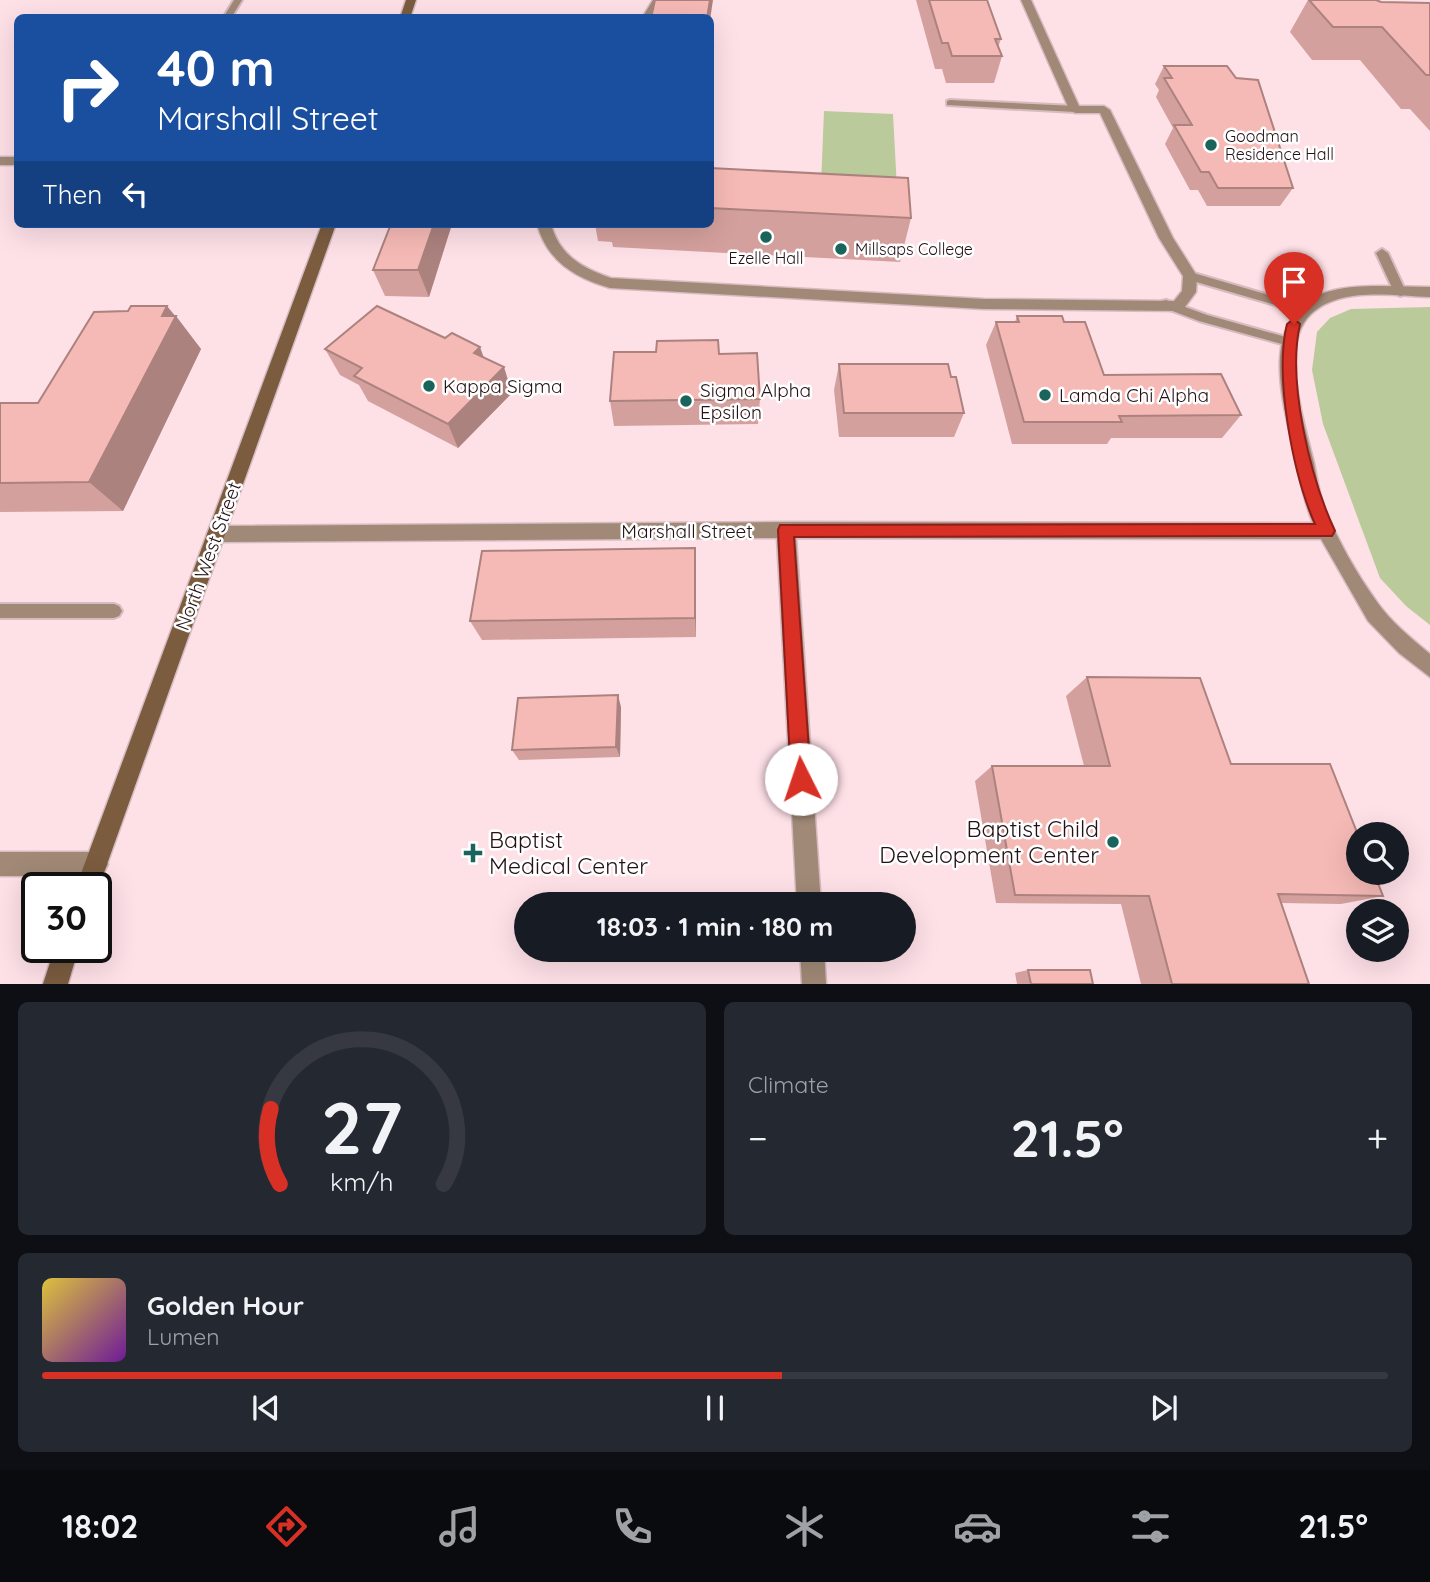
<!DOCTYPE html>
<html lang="en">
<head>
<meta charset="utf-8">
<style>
	:root { --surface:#171b24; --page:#242831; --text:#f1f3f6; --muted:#9ea1a6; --line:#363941; --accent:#d93025 }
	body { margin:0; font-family:Quicksand,sans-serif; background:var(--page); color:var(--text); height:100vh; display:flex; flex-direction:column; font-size:26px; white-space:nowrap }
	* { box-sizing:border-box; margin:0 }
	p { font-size:23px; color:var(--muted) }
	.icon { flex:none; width:38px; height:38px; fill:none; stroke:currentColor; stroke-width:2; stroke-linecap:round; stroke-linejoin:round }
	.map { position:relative; height:984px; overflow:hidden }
	.details { display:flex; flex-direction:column; gap:18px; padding:18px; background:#0d0f14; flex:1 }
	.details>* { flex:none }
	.hud { position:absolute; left:14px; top:14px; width:700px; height:214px; border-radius:10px; box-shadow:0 7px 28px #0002; background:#1a4fa0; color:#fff; overflow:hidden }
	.controls { position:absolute; left:1346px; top:822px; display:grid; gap:14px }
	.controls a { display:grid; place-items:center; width:63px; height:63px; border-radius:50%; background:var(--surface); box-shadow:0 7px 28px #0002; font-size:35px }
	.speed { position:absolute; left:21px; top:872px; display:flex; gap:14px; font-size:35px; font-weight:700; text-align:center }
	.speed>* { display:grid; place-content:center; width:91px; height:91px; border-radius:50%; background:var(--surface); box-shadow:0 7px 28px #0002; line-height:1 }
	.speed .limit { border:4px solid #111; border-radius:10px; background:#fff; color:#111 }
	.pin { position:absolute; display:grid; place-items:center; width:60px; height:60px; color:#fff; margin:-72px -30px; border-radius:50% 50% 50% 0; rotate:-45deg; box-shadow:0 0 7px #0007 }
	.pin .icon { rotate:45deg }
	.me { position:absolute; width:77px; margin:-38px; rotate:356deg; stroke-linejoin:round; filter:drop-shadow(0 0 5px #0008) }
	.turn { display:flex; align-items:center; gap:24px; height:147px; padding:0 28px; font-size:32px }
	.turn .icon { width:91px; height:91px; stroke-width:2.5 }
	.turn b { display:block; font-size:49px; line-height:60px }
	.then { display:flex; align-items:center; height:66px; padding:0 28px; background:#0003; gap:14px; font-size:26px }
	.big { font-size:52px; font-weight:700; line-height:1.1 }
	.details .widget { flex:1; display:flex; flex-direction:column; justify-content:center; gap:10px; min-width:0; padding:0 24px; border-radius:10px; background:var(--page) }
	.details .dial { align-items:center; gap:0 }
	.dial svg { height:182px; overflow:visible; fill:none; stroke:var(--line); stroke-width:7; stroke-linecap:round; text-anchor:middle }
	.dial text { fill:var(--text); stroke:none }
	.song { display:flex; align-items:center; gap:21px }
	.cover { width:84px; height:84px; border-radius:10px; background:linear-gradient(135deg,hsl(50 70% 55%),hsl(280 70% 35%)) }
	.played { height:7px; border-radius:4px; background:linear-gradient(90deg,var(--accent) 55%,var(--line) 55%) }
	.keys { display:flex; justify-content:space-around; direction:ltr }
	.heat { display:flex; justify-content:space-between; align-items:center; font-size:38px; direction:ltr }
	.details .tiles { flex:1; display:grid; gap:18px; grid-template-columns:1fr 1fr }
	.widget:last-child { grid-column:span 2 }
	.trip { position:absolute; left:514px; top:892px; width:402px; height:70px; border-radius:35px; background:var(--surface); box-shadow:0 7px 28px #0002; font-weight:700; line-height:70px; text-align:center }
	.dock { display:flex; height:112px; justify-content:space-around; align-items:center; background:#090b0e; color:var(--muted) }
	.dock .icon { width:49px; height:49px }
	.dock .current { color:var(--accent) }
	.dock b { font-size:32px; color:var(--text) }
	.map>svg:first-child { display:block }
</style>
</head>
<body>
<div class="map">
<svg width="1430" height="984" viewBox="0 0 1430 984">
	<rect width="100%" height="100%" fill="#fee0e7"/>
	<!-- green -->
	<g fill="#baca9a">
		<path d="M824,111L893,114L897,189L821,185Z"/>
		<path d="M1430,307V625L1406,606L1380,578L1323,424L1312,370L1317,332L1330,318L1351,309Z"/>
	</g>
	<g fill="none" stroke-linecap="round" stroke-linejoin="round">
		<defs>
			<g id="lane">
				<path d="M234,0H242L231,18H223Z"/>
				<path d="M950,100L1075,106L1080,109L1075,112L947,105V101Z"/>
				<path d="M1382,249L1388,253L1406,292L1404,295L1400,296L1394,292L1376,253Z"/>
				<path d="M1190,272L1310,307L1312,310L1306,314L1186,279V273Z"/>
				<path d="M1166,300L1207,315L1293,339L1295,342L1289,346L1199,321L1162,307V301Z"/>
				<path d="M0,604H114L119,606L122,611L119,616L114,618H0Z"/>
			</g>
			<g id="street">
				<path d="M653,0H663L653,18H642Z"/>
				<path d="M1021,0H1031L1079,106H1104L1110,110L1173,238L1197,276L1196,292L1182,311L984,309L610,288C575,278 547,261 537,224H551C559,255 582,268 611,278L984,299L1174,301L1182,291L1183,276L1159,238L1100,113H1075L1069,109Z"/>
				<rect x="0" y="157" width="18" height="8"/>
				<path d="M1382,286L1430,287V297C1394,296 1341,286 1311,314C1278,345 1305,425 1314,463C1317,478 1319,494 1325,509C1338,541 1357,574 1377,602C1391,622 1411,638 1430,654V677L1399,653L1368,621L1321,539L796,538L821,905H797L777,538L216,542L210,540L207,534L210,528L216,526L786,522L1313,523C1304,503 1301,483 1296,461C1287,417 1262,343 1301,307C1321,287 1356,286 1382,286Z"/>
				<path d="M0,852H96L104,856L108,864L104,872L96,876H0Z"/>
				<path d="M800,950H824L826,984H802Z"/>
			</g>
			<g id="secondary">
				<path d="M406,0H416L410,18H400Z"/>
				<path d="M322,224H336L96,895V887H76Z"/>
				<path d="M55,947H79L68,984H43Z"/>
			</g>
		</defs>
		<!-- lane casing -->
		<use href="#lane" stroke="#d6bbc1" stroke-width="4"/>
		<!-- street casing -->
		<use href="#street" stroke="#d6bbc1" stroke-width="3"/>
		<!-- secondary casing -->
		<use href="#secondary" stroke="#d6bbc1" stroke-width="3"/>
		<!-- lane -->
		<use href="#lane" fill="#a08976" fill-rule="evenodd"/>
		<!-- street -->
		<use href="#street" fill="#a08976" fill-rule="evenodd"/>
		<!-- secondary -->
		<use href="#secondary" fill="#7b5c3f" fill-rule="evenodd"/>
	</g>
	<!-- wall -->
	<g fill="#d4a09d">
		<path d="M916,0H987L1001,39L998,47L1002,56L994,83H946L942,69H935Z"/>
		<path d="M1308,0H1376L1381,2L1430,3V131L1410,109H1401L1360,60H1312L1290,32Z"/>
		<path d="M1164,66L1293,188L1280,206H1207L1198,190H1190L1165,144L1173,128L1156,97L1159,90L1155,84Z"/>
		<path d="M710,168L911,218L900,262L613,247L612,242L598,241L595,224H710Z"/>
		<path d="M391,224H452L429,297L385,296L373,270Z"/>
		<path d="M174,316L201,349L123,511L0,512V403H38Z"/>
		<path d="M1017,316L1064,322L1104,375L1241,415L1222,438H1111L1107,444H1012L986,345L996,322H1015Z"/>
		<path d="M325,349L484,358L512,393L458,448L368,401L359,385L340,375Z"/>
		<path d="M719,354L760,399L758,424L614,426L610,401Z"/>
		<path d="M839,364L951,377L964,413L954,437H839L834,390Z"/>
		<path d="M696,569V637L482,640L470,621Z"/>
		<path d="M1087,677L1231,764L1383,896L1341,904L1281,903L1309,984H1141L1121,904L996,903L975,781L992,766H1084L1066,696Z"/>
		<path d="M621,707L620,757L519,760L512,750Z"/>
		<path d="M1028,970L1093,984H1017L1015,973Z"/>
	</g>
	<!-- shaded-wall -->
	<g fill="#ac827f">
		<path d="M710,0H713L710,20V18H707Z"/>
		<path d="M434,224H452L429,297L418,270Z"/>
		<path d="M167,306L176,317V316L201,349L123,511L89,482Z"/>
		<path d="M480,347L489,372L474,353Z"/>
		<path d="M504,367L512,393L458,448L448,424Z"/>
		<path d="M695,548L696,569V637L695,618Z"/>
		<path d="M618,695L621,707L620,757L616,747Z"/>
	</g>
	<!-- building -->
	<g fill="#f6bab6" stroke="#ac827f" stroke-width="2">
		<path d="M655,0H710L707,18H651Z"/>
		<path d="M929,0H987L1001,39H995L1002,56H952L948,43H942Z"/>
		<path d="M1309,0H1376L1381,2L1430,3V75H1426L1382,27H1333Z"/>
		<path d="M1164,66H1227L1236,78L1258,80L1293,188H1218L1209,172H1201L1174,125H1192L1164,78H1172Z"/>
		<path d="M710,168L908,178L911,218L710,208Z"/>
		<path d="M391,224H434L418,270H373Z"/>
		<path d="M131,306H167L162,316H176L89,482L0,483V403H38L94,312L128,311Z"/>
		<path d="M377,306L445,338L452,333L480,347L474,353L504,367L448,424L354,376L362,368L325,349Z"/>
		<path d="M1017,316H1062L1064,322H1085L1104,375L1221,374L1241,415L1119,416L1122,422H1024L996,322H1019Z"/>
		<path d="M718,340L719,354L757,353L760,399L610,401L614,352H656L657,341Z"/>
		<path d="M839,364H948L951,377H956L964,413H844Z"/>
		<path d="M695,548V618L470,621L482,551Z"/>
		<path d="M1087,677L1200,678L1231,764H1330L1358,835V873H1374L1383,896L1278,894L1309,984H1172L1149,896L1015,895L992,766H1110Z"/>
		<path d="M618,695L616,747L512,750L518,698Z"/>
		<path d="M1028,970H1090L1093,984H1031Z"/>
	</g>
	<!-- route -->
	<path fill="#d93025" stroke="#8d1f18" stroke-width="2" d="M1294,319L1300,324C1287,382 1310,477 1335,531L1332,536L794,537L811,779L808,786L801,789L794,786L791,779L778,530L780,525L1315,524C1293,475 1274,376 1287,324Z"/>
	<!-- markers -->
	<g fill="#1a645b" stroke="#fff" stroke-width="2.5">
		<circle cx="1211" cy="145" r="7"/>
		<circle cx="766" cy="237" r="7"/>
		<circle cx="841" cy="249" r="7"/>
		<circle cx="429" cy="386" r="7"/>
		<circle cx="1045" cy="395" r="7"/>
		<circle cx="686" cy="401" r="7"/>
		<circle cx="1113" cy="842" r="7"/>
		<path d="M469.5 842.5h7v7h7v7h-7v7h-7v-7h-7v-7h7z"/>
	</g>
	<g text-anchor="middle" stroke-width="5" stroke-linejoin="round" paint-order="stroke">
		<!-- far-poi labels -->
		<g font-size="16" fill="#221216" stroke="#fff" text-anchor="start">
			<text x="1225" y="142">Goodman<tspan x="1225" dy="18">Residence Hall</tspan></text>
			<text x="855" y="255">Millsaps College</text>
			<text x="766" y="264" text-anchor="middle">Ezelle Hall</text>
		</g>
		<!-- poi labels -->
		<g font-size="19" fill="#221216" stroke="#fff" text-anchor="start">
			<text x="443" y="393">Kappa Sigma</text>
			<text x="700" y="397">Sigma Alpha<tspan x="700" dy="22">Epsilon</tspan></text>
			<text x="1059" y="402">Lamda Chi Alpha</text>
		</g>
		<!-- street labels -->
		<g font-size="19" fill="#221216" stroke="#fff">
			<text x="687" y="538">Marshall Street</text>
			<text transform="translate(208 556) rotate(-70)" y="7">North West Street</text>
		</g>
		<!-- near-poi labels -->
		<g font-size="23" fill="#221216" stroke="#fff" text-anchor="end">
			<text x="1099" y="837">Baptist Child<tspan x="1099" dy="26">Development Center</tspan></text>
			<text x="489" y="848" text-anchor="start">Baptist<tspan x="489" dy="26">Medical Center</tspan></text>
		</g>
	</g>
</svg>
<div class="controls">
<a><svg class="icon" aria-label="search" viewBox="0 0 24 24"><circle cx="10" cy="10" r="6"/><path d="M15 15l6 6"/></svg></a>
<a><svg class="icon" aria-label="layers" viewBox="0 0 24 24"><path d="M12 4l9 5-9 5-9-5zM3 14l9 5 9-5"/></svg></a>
</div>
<div class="speed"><div class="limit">30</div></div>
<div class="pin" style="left:1294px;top:324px;background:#d93025"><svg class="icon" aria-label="arrive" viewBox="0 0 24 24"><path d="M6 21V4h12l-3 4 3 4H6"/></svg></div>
<svg class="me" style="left:801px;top:779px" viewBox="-20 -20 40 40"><circle r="19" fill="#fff"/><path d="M0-13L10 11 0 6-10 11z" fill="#d93025"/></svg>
<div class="trip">18:03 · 1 min · 180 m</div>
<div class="hud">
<div class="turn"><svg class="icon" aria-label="right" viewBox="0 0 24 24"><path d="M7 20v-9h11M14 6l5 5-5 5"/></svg><div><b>40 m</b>Marshall Street</div></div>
<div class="then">Then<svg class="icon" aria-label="left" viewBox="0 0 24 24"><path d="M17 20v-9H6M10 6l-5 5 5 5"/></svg></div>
</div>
</div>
<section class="details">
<div class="tiles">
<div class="widget dial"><svg viewBox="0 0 100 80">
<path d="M14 69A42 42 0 1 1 86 69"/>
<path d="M14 69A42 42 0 0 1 10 36" stroke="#d93025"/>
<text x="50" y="56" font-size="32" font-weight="700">27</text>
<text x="50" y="72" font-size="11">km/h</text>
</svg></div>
<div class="widget"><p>Climate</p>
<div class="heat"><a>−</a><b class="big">21.5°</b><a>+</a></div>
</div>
<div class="widget">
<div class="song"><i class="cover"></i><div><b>Golden Hour</b><p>Lumen</p></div></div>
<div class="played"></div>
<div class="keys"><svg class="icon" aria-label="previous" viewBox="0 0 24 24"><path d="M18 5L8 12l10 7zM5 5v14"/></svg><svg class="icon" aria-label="pause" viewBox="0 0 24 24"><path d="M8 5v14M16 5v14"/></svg><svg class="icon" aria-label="next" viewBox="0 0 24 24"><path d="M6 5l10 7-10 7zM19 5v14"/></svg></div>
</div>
</div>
</section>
<nav class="dock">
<b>18:02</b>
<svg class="icon current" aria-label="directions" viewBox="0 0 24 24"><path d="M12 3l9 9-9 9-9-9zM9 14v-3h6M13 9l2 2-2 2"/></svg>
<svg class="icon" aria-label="music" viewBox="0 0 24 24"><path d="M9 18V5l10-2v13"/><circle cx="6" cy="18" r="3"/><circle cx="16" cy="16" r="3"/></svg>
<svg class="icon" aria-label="phone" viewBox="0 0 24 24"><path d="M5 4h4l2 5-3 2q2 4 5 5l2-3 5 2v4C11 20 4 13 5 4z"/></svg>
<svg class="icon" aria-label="climate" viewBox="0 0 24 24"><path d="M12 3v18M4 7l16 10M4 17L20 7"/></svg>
<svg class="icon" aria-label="car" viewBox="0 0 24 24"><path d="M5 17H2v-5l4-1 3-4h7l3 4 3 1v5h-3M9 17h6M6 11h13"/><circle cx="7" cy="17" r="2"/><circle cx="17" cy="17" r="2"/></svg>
<svg class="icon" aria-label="filters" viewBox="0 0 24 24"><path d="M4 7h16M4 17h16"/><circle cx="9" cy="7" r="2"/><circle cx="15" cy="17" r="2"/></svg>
<b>21.5°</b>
</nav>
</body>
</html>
